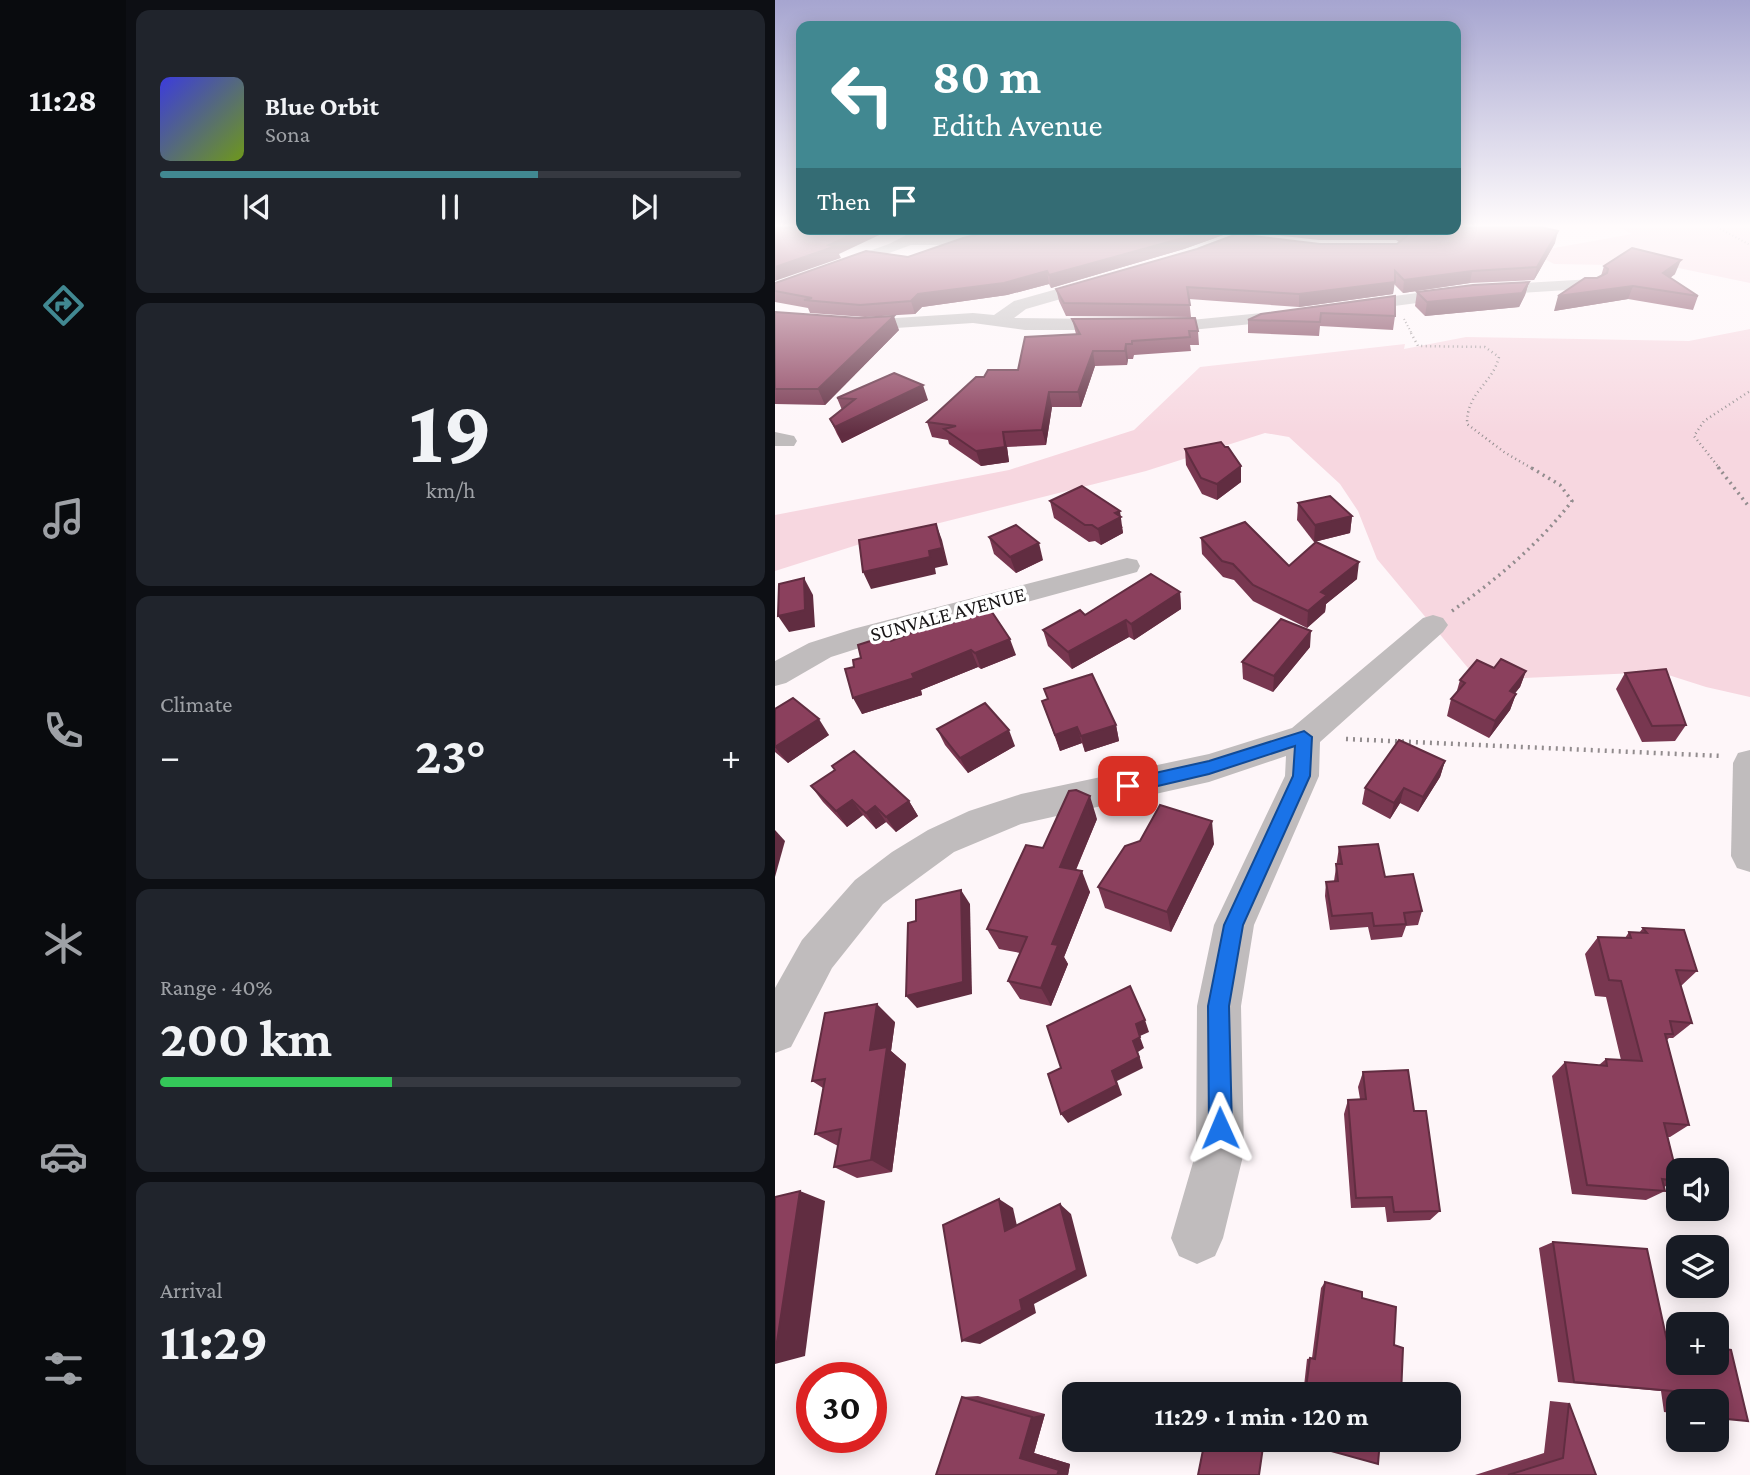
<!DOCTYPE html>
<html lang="en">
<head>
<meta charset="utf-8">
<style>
	:root { --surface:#171b24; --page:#20242c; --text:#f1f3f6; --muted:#9ea1a6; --line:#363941; --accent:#418891 }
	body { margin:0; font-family:"Crimson Pro",serif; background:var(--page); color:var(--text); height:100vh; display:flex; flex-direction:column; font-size:26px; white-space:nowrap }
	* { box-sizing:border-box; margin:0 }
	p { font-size:23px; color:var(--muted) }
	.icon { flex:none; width:38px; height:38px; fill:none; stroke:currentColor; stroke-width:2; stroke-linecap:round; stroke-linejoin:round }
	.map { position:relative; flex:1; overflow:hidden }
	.details { display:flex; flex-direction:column; gap:10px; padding:10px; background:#0d0f14; width:649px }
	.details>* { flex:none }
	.top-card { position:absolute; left:21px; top:21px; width:665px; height:214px; border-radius:14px; box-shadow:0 4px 18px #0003; background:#418891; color:#fff; overflow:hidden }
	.buttons { position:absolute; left:891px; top:1158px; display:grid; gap:14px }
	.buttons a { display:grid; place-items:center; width:63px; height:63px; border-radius:14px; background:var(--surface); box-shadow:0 4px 18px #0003; font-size:35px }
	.speed { position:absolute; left:21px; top:1362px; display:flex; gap:14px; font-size:35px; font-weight:700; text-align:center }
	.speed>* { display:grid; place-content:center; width:91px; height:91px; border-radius:50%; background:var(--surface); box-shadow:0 4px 18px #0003; line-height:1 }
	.speed .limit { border:10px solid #d22; background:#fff; color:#111 }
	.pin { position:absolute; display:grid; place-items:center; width:60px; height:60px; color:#fff; margin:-30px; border-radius:14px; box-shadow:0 4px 10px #0006 }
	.me { position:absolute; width:77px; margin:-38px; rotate:359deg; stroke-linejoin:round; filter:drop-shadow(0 0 5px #0008) }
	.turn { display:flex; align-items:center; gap:24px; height:147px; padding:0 21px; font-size:32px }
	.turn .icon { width:91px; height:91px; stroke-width:2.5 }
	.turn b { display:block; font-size:49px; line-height:60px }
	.then { display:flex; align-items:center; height:66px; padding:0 21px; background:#0003; gap:14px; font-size:26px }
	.big { font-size:52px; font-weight:700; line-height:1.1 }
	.details .widget { flex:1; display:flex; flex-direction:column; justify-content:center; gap:10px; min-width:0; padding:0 24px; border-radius:14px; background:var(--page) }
	.details .dial { align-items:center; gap:0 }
	.dial b { font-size:91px; line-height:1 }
	.song { display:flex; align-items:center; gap:21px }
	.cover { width:84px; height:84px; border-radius:10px; background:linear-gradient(135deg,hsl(240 70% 55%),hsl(80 70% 35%)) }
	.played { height:7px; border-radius:4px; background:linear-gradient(90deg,var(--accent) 65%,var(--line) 65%) }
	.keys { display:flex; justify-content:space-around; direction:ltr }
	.heat { display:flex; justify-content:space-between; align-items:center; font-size:38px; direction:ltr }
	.charge { height:10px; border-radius:5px; background:linear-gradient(90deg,#34c759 40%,var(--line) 0) }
	.trip { position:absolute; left:287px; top:1382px; width:399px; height:70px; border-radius:14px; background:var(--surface); box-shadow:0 4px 18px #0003; font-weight:700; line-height:70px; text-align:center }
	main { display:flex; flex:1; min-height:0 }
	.tabs { display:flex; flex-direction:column; width:126px; justify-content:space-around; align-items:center; background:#090b0e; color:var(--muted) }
	.tabs .icon { width:49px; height:49px }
	.tabs .selected { color:var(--accent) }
	.tabs b { font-size:32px; color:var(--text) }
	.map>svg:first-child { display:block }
</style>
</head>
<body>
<main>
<nav class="tabs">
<b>11:28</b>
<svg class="icon selected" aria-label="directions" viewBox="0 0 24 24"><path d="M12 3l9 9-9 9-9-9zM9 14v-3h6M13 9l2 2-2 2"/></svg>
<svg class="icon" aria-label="music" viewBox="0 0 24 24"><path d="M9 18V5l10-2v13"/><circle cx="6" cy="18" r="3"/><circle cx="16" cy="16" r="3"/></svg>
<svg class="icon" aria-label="phone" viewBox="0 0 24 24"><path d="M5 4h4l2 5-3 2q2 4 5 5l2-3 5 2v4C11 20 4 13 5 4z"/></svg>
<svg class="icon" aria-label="climate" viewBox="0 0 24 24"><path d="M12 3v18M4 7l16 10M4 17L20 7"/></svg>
<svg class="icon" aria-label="car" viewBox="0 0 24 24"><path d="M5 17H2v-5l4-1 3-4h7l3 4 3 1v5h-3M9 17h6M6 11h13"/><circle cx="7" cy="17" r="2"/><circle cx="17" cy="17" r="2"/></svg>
<svg class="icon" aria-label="filters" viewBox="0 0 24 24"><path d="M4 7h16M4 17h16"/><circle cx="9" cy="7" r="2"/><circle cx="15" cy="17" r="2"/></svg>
</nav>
<section class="details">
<div class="widget">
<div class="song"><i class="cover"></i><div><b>Blue Orbit</b><p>Sona</p></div></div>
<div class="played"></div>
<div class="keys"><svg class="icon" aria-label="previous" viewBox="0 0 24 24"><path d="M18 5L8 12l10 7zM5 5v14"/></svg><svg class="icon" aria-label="pause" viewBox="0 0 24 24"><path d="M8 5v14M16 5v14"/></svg><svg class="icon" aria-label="next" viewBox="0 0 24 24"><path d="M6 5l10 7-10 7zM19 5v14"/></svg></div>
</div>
<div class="widget dial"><b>19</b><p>km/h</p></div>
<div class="widget"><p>Climate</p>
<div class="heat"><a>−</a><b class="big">23°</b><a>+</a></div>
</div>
<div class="widget"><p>Range · 40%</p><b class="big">200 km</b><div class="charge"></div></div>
<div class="widget"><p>Arrival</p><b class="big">11:29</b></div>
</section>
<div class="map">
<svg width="975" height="1475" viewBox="0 0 975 1475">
	<rect width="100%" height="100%" fill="#fef6f9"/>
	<!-- green -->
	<g fill="#f7d7e0">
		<path d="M844,227H975V283L894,266L779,264L757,252L857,234Z"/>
		<path d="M975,329V697L931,687L884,672L703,680L602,559L583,511L565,484L514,437L490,433L371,471L101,539L0,571V515L234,470L359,430L425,367L630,344L629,349L691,337L914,341Z"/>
	</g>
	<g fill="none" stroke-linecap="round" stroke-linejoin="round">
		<!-- path-far3 -->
		<g stroke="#928c8e" stroke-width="2" stroke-dasharray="1 2.5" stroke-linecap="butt">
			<path d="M942,227L975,245"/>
			<path d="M629,319L637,334"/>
		</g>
		<!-- path-far2 -->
		<g stroke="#928c8e" stroke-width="2.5" stroke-dasharray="1 3.5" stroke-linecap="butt">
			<path d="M636,333L643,346L710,347L724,357C717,385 692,391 692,424L729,452L758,469"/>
			<path d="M945,469L919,436L929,421L975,391"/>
		</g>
		<!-- path-far1 -->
		<g stroke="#928c8e" stroke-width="3.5" stroke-dasharray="2 4.5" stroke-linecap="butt">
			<path d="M943,467L975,508"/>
			<path d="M677,611C722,579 763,545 797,501L785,485L755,467"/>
		</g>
		<!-- path -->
		<path stroke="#928c8e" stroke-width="4.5" stroke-dasharray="2 5" stroke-linecap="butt" d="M571,739L947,756"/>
		<!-- minor -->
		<g fill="#c0bcbd" fill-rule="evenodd">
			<path d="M143,229H162L154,235C176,235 197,229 219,229L217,232L169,245H136L0,295V284L114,244Z"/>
			<path d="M473,229H495L435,253H425L422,250L425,247Z"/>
			<path d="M325,277L331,278L333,282L331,286L251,309L239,318L416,320L517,310L526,315L517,320L416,330H250L198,323L90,330L0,323V313L90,320L198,313L219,315L239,301Z"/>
			<path d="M818,279L824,280L826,284L824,288L695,296L574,312L565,307L574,302L695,286Z"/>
			<path d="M0,432L19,436L22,441L19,446H0Z"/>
			<path d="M352,558L362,560L365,566L362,572L97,644L56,657L11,683L0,686V661L34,643L78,629Z"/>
			<path d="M658,615L668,618L673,625L668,632L545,742L544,776L479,925L466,1006L469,1152L448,1238L440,1256L422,1264L404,1256L396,1238L421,1152L422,1006L439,925L510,776L511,756L434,782L246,824L179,852L108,904L57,968L16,1047L0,1053V988L27,940L80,880L117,852L153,830L194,811L246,794L434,754L517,728L648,618Z"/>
			<path d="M975,750V872L962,868L956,856L958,763L963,753Z"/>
		</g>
	</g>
	<!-- wall -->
	<g fill="#783750">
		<path d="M210,229H465L409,249L276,288L274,284L232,295L147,307L140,314L90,317L35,313L33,308L0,302V283L133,257L211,233Z"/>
		<path d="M490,229H681L780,243L759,280L695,283L628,293L619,284L618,294L524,307L414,299L416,317L291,316L284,301L281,289L545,244H622L624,242L621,240H544L490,234Z"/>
		<path d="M829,266L900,274L895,278L923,296L918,310L853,299L779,311L826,276Z"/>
		<path d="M754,282L750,295L744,307L650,316L640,306L642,292Z"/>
		<path d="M620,296V316L618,330L545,326L544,336L473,333V320Z"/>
		<path d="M0,312L84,318L124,330L50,405L0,404Z"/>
		<path d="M297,319L423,331L424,345H415L416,351L359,355L358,359H353L352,365L320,366L306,407H277L271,445L232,447L234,462L206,466L174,444L173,440L157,437L152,422L209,377L243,370L301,334Z"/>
		<path d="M62,398L153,400L67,443L62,434L55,419L67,410Z"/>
		<path d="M410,449L466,466V482L442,500L427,494L411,465Z"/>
		<path d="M275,501L348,527L347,528L348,533L326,545L320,541L314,542L279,518Z"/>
		<path d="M523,503L577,516L575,533L539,542L522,520Z"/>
		<path d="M214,537L268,560L241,573L219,554Z"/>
		<path d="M426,538L514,566L582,579L551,604L550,612L532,628L478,601L459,580L448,577L427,554Z"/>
		<path d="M405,592L406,609L359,640L354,637L297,669L273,646L268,630L310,615Z"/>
		<path d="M173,624L241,655L206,669L203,667L146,690L147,695L87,714L79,667L86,658L116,641Z"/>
		<path d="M535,647L498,692L468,679L467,662Z"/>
		<path d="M719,668L751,671L745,687L740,693L741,694L735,710L714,738L672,716L676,699L681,694L685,680Z"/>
		<path d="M850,673L911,725L900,741L867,742L841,689Z"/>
		<path d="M273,699L341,725L344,741L310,752L307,743L285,751L267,701Z"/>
		<path d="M0,709L54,735L13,763L0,752Z"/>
		<path d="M162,729L240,746L193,773L170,745Z"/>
		<path d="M670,761L665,777L643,812L625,803L615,819L587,804L590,788Z"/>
		<path d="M57,766L134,801L143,816L121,832L111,822L101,829L88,815L72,827L48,802L36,786L60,770Z"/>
		<path d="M322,819L301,870L315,892L289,957L293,964L276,1006L245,999L233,981L245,953L224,949L212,929L268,848Z"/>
		<path d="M439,844L396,932L330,908L323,887Z"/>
		<path d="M564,847L610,877L647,911L643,925L631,926L627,937L596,940L593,927L555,930L550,896L551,882L559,881Z"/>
		<path d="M868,928L922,971L906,986L917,1023L898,1038H894L892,1040L914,1125L895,1137H893L903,1181L889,1187L890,1191L871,1200L797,1194L777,1076L790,1062L824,1065L831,1059L846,1060L831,997L820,996L810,954L823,937L850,938L854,932L864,933Z"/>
		<path d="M120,1022L116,1051L131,1064L117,1172L82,1178L59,1167L63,1146L40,1134L48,1088L37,1081Z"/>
		<path d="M588,1072L639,1111L665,1211L655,1220L612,1222L610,1207L576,1208L569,1114L573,1100L585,1099L583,1087Z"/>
		<path d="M778,1242L973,1421L942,1418V1402H903V1414L889,1412L886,1391L783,1382L764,1248Z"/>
		<path d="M550,1282L587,1298L619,1345L626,1395H528L532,1359L537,1358L546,1288Z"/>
		<path d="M203,1396L270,1414L259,1453L295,1464L293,1475H161L187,1397Z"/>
		<path d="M775,1401L794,1403L821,1475H700L769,1453Z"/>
	</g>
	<!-- shaded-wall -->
	<g fill="#612d41">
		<path d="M89,229H117L64,254L66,258L0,281V267L54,245Z"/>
		<path d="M433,229H465L409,249L276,288L274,275Z"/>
		<path d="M783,231L780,243L759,280L762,267Z"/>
		<path d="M906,260L900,274L883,287L888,273Z"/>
		<path d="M272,271L274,284L232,295L147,307L140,314L136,301L143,294Z"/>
		<path d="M697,271L695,283L628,293L629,280Z"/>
		<path d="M620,282L618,294L524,307V294Z"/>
		<path d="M754,282L750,295L744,307L650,316L652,302Z"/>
		<path d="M858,286L853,299L779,311L783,296Z"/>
		<path d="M119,316L124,330L50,405L43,389Z"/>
		<path d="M351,344L353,359L352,365L350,351Z"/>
		<path d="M318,351L320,366L306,407L303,392Z"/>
		<path d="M148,385L153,400L67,443L60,427Z"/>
		<path d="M274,392L277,407L271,445L267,430Z"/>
		<path d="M228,432L232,447L234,462L206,466L201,451Z"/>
		<path d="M466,466V482L442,500V484Z"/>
		<path d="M345,511L348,533L326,545L323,529L340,513Z"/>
		<path d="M577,516L575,533L539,542L540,525Z"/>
		<path d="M161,524L167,540L173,565L160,568L161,574L96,589L88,572L154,551Z"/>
		<path d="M264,543L268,560L241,573L235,557Z"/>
		<path d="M584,562L582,579L551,604L550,612L532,628L533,611L546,592Z"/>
		<path d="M29,578L38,595L40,627L14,632L3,616Z"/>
		<path d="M405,592L406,609L359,640L356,624Z"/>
		<path d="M351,620L354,637L297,669L293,652Z"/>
		<path d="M536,631L535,647L498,692L499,676Z"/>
		<path d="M235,639L241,655L206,669L200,653Z"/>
		<path d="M196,650L203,667L146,690L147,695L87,714L78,698Z"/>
		<path d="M751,671L745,687L729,707L735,691Z"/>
		<path d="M741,694L735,710L714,738L720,721Z"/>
		<path d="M44,719L54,735L13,763L0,747Z"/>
		<path d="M341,725L344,741L310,752L306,736Z"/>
		<path d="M302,727L307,743L285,751L280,735Z"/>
		<path d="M234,730L240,746L193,773L185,758Z"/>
		<path d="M670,761L665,777L643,812L648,797Z"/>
		<path d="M629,788L625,803L615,819L619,803Z"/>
		<path d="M315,796L322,819L293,888L285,867Z"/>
		<path d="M77,800L88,815L72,827L61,811Z"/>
		<path d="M134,801L143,816L121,832L111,817Z"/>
		<path d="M100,806L111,822L101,829L91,813Z"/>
		<path d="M437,821L439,844L396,932L392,912Z"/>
		<path d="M0,830L10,841L0,877Z"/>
		<path d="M307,871L315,892L289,957L293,964L276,1006L266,988L277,944Z"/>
		<path d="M186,890L195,904L197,994L142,1008L131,996Z"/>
		<path d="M102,1004L120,1022L116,1051L131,1064L117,1172L96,1160L95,1050Z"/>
		<path d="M370,1020L374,1032L365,1036L361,1024Z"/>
		<path d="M365,1037L369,1048L363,1052L368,1068L342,1081L347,1095L293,1123L286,1114L337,1071L358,1041Z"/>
		<path d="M25,1191L50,1201L30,1356L0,1364V1355Z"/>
		<path d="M224,1199L238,1208L245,1239L230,1231Z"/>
		<path d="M285,1204L296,1214L312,1276L259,1304L261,1313L205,1344L187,1341L245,1300Z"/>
		<path d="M270,1414L259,1453L295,1464L293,1475H282L245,1458L257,1417Z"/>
	</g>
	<!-- building -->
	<g fill="#8b405d" stroke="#612d41" stroke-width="2">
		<path d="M0,227H26V229H89L54,245L61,246L0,267Z"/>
		<path d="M681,227H766L783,231L762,267L697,271L629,280L620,271V282L524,294L412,287L415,305L289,303L281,289L422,249L462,234L545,244H622L633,235L623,229H681Z"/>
		<path d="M216,229H433L408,238L274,275L272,271L229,283L143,294L136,301L85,305L29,300L37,298L0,291V283L91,251L133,257L188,238L219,231Z"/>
		<path d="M857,248L906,260L888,273L923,296L858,286L783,296L810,278H822L832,273L833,269L829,266Z"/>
		<path d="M754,282L747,293L652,302L642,292L698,285Z"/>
		<path d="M620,296V316L546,313L545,322L473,320L486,314Z"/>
		<path d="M0,312L84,318L119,316L43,389H0Z"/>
		<path d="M420,318L423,331H414L415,337L357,341V344H351L350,351H318L303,392H274L267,430L228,432L230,447L201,451L169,429L181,426L152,422L201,377H209L213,370H243L250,337L305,334L297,319Z"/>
		<path d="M119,373L148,385L60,427L55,419L80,399L62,398Z"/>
		<path d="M446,442L450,447H453L466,466L442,484L426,478L410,449Z"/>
		<path d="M307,486L345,511L340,513L346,517L323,529L317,525H310L275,501Z"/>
		<path d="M555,496L577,516L540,525L523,503Z"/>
		<path d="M470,522L514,566L541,542L584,562L546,592L552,595L533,611L478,585L458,564L447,561L426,538Z"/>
		<path d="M161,524L167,548L154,551L155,557L88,572L84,540Z"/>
		<path d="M241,525L264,543L235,557L214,537Z"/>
		<path d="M376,574L405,592L356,624L351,620L293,652L268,630L305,610L310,615Z"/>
		<path d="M29,578L30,610L3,616L4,584Z"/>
		<path d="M215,609L235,639L200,653L196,650L137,674L139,678L78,698L70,669L79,667L78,660L86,658L83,645L114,635L116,641L170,620L173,624Z"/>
		<path d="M506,619L536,631L499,676L467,662Z"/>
		<path d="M726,659L751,671L735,691L741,694L720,721L676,699L690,683L685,680L702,660L719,668Z"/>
		<path d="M891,669L911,725L877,726L850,673Z"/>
		<path d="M317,674L341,725L306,736L302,727L280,735L267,701L273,699L269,689Z"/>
		<path d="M18,698L44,719L0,747V709Z"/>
		<path d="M210,703L234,730L185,758L162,729Z"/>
		<path d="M624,740L670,761L648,797L629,788L619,803L590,788Z"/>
		<path d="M79,751L134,801L111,817L100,806L91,813L77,800L61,811L36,786L60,770L57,766Z"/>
		<path d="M301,790L315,796L285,867L307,871L277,944L283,945L266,988L233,981L252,937L212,929L251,845L268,848L294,791Z"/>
		<path d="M385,805L437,821L392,912L323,887L350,846L365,841Z"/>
		<path d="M603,844L610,877L638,874L647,911L629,913L631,924L599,926L597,913L557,916L551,882L563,881L561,864H567L564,847Z"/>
		<path d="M186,890L188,982L131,996L133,923L141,921V900Z"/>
		<path d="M868,928L909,930L922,971L901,970L917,1023L895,1021L898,1034H890L914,1125L889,1123L903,1179V1181L887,1179L890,1191L812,1185L790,1062L832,1066L831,1059L867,1061L846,981L834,980L823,937L856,938L854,932L872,933Z"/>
		<path d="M355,986L370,1020L361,1024L365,1037L358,1041L364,1057L337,1071L342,1085L286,1114L273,1074L286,1068L272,1026Z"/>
		<path d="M102,1004L95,1050L112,1047L96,1160L59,1167L66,1129L40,1134L50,1079L37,1081L50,1013Z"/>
		<path d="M633,1070L639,1111H651L665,1211L619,1212L617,1197L581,1198L573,1100L591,1099L588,1072Z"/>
		<path d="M25,1191L0,1355V1197Z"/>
		<path d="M224,1199L230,1231L285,1204L302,1270L245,1300L247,1310L187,1341L168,1225Z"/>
		<path d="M778,1242L872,1249L892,1341L903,1343V1363H942V1348L956,1350L973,1421L942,1418V1402H909L908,1392L799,1382Z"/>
		<path d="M550,1282L587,1292V1298L621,1307L619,1345L628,1348L626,1395H530L535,1358L540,1359Z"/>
		<path d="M440,1388L465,1395H439Z"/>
		<path d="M187,1397L257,1417L245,1458L284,1470L282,1475H161Z"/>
		<path d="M794,1403L821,1475H733L788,1458Z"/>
		<path d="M430,1440H489L484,1475H423Z"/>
		<path d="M538,1440H605L603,1464L538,1446Z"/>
	</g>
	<!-- sky -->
	<linearGradient id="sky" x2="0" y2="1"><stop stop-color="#a6a5d0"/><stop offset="0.52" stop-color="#fffbfc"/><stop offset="1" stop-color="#fffbfc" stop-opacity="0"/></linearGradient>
	<rect width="975" height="434" fill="url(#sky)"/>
	<!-- route -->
	<path fill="#1a73e8" stroke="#114b97" stroke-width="2" d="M529,731L537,737L535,776L468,925L454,1006L457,1128L453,1136L445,1139L437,1136L434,1128L433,1006L449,925L518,776L520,746L434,774L353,793L347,791L345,786L347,781L353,779L434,761Z"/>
	<g text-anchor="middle" stroke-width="7" stroke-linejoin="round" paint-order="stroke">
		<!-- street labels -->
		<g font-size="21" fill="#181516" stroke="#fff">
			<text transform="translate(173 614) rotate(-15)" y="7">SUNVALE AVENUE</text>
		</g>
	</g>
</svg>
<div class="buttons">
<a><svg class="icon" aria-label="sound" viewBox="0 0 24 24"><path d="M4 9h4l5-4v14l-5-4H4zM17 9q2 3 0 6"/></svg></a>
<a><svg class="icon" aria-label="layers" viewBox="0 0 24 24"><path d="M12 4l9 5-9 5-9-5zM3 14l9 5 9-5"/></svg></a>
<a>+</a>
<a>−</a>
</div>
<div class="speed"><div class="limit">30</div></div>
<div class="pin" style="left:353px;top:786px;background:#d93025"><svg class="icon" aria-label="arrive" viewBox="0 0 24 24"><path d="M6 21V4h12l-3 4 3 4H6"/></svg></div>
<svg class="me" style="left:445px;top:1128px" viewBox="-20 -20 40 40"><path d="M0-17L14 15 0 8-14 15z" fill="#1a73e8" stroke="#fff" stroke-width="4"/></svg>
<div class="trip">11:29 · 1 min · 120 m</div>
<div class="top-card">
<div class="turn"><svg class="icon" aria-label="left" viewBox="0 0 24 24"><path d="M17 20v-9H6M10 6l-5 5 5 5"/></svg><div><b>80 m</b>Edith Avenue</div></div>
<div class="then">Then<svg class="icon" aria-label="arrive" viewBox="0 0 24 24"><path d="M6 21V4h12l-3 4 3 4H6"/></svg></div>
</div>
</div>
</main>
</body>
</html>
